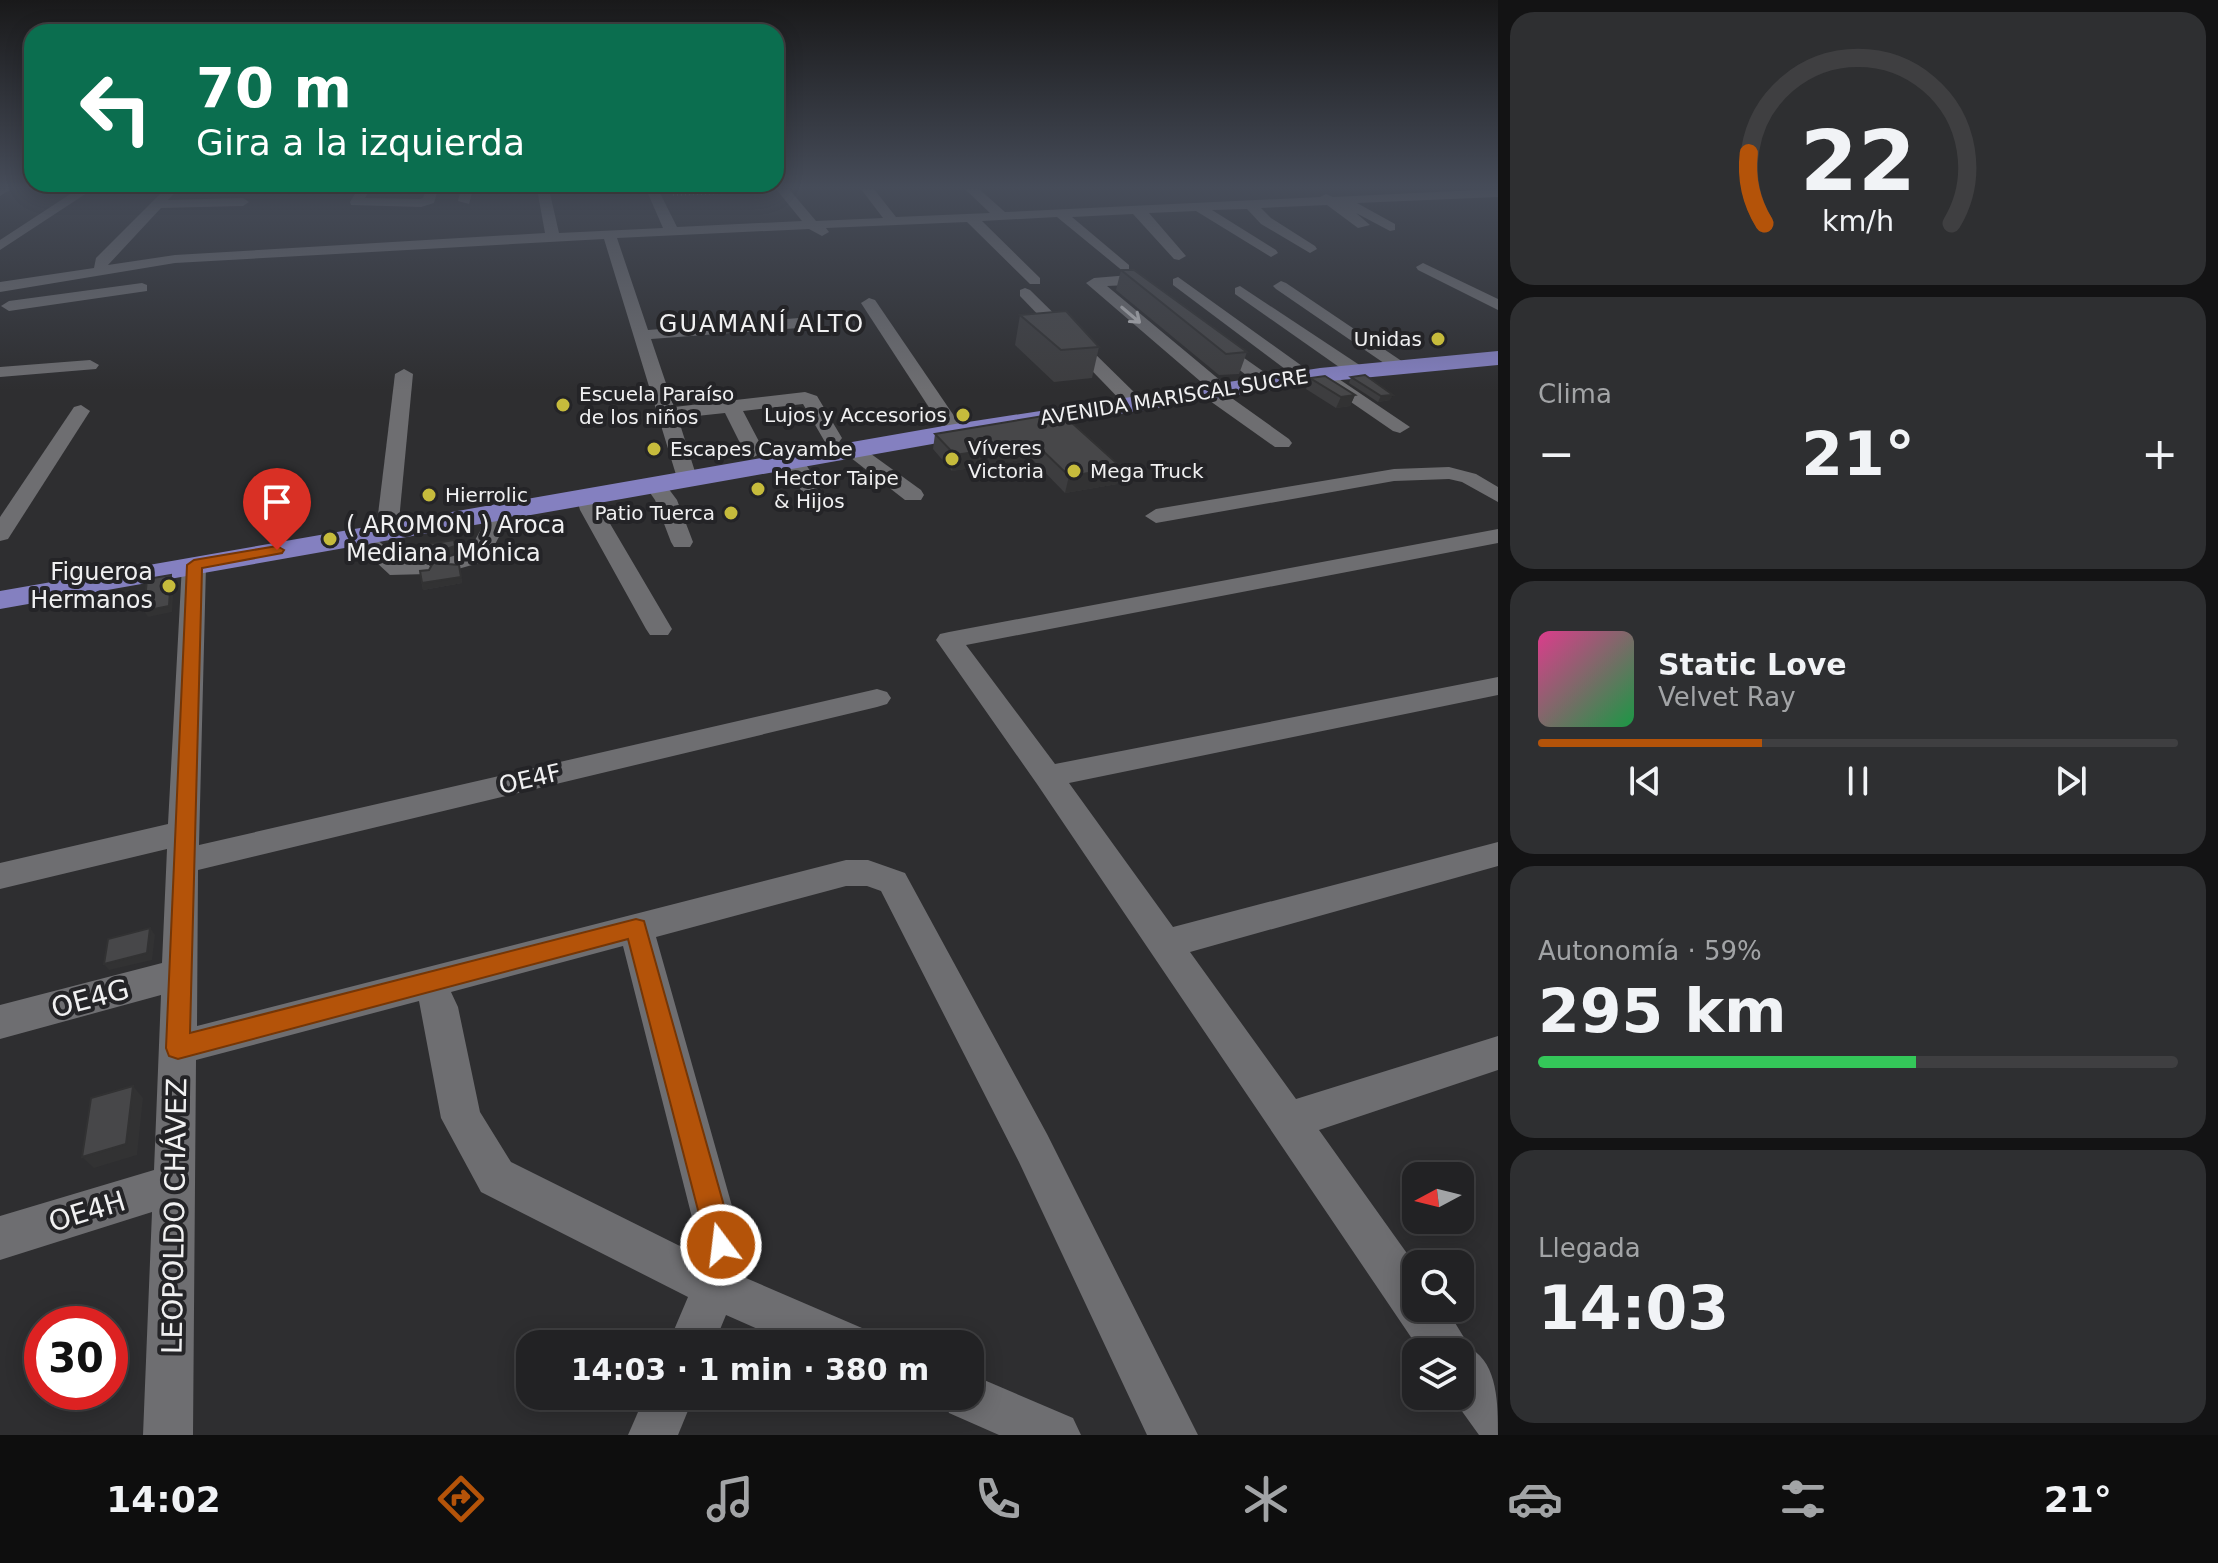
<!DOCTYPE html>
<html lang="es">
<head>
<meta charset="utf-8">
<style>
	:root { --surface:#222224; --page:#2e2f31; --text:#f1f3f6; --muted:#a2a4a6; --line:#3f3f41; --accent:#b45309 }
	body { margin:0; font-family:"DejaVu Sans",sans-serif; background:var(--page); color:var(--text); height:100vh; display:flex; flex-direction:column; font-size:30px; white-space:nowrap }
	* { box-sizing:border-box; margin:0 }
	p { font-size:26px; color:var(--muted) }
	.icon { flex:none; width:44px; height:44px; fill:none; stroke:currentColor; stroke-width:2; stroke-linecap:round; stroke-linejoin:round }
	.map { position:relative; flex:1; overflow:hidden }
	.sheet { display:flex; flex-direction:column; gap:12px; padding:12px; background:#131314; width:720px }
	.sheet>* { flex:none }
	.banner { position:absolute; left:24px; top:24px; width:760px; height:168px; border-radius:24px; box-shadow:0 4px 20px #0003,0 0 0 2px var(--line); background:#0b6e4f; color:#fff; overflow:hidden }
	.needle { width:52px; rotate:263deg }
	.tools { position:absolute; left:1402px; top:1162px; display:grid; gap:16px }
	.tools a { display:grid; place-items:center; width:72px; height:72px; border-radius:16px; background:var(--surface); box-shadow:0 4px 20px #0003,0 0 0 2px var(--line); font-size:40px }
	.speed { position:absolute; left:24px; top:1306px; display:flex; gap:16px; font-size:40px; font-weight:700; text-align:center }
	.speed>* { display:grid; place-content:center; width:104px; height:104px; border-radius:50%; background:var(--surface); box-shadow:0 4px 20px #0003,0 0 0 2px var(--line); line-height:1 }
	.speed .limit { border:12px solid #d22; background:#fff; color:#111 }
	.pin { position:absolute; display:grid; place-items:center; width:68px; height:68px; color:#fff; margin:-82px -34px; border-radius:50% 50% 50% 0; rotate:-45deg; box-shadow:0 0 8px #0007 }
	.pin .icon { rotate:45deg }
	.me { position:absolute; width:88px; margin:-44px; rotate:345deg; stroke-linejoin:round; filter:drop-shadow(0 0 6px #0008) }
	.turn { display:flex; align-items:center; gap:28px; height:168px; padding:0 40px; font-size:36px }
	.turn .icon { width:104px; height:104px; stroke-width:2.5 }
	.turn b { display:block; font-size:56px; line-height:68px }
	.big { font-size:60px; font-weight:700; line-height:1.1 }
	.sheet .card { flex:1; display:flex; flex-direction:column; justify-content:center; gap:12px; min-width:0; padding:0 28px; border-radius:24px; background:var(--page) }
	.sheet .dial { align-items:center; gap:0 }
	.dial svg { height:208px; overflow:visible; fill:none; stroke:var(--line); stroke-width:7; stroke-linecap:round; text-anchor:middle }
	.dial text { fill:var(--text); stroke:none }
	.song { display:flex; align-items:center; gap:24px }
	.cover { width:96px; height:96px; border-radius:12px; background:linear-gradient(135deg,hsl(330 70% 55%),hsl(140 70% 35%)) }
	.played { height:8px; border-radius:4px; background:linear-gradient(90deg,var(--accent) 35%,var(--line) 35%) }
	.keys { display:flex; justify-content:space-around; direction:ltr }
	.heat { display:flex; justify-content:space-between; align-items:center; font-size:44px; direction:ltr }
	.charge { height:12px; border-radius:6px; background:linear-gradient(90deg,#34c759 59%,var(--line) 0) }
	.trip { position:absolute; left:516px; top:1330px; width:468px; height:80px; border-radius:24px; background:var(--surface); box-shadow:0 4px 20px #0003,0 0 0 2px var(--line); font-weight:700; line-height:80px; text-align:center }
	.tabs { display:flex; height:128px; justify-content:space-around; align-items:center; background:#0e0e0e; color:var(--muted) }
	.tabs .icon { width:56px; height:56px }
	.tabs .on { color:var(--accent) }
	.tabs b { font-size:36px; color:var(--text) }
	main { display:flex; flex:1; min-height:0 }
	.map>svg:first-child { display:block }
</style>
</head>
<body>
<main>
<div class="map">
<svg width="1498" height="1435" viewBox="0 0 1498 1435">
	<rect width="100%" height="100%" fill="#2e2e30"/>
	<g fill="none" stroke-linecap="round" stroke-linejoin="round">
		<!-- path -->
		<path stroke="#909091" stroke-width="2" stroke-dasharray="1 3" stroke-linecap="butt" d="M673,195L726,193"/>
		<!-- minor -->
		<g fill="#6e6e71" fill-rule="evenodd">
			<path d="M0,189H11L0,196Z"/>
			<path d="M78,189H93L0,250V240Z"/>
			<path d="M165,189H178L168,200L243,198L249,202L243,206L161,208L108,265L175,255L545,233L537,189H549L559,233L663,228L646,189H658L677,227L802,221L776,189H789L816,221L883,218L861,189H874L896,217L990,213L965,189H979L1005,212L1320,197L1326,194L1333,197L1498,189V197L1357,203L1395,224V230L1390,231L1356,213L1370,225L1358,228L1327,205L1261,208L1271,218L1315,246L1317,249L1310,253L1261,224L1247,209L1212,210L1276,250L1278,253L1271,257L1196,211L1149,213L1186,256L1179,260L1174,259L1133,214L1072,217L1129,265V271L1124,272L1057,217L982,221L1040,278V284H1030L967,222L826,228L829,232L822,236L809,229L617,238L648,330L799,318L807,323L799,328L651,339L674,407L805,392L817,396L842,438L839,442H825L803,404L743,411L764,451L754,457L744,451L725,413L678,418L697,478L687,484L677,478L604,239L175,263L0,292V282L94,268L96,258Z"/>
			<path d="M358,189H370L365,198L420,199L423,198L426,189H438L434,203L421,207L351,205L350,202Z"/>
			<path d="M461,189H473L469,204L458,201Z"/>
			<path d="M1423,263L1498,299V310L1418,270L1416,267Z"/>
			<path d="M1130,275L1158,293V299H1146L1127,285L1107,286L1227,386L1230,390L1226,394L1289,439L1292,443L1289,447H1275L1203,396L1201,392L1207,387L1086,283L1094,278Z"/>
			<path d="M1178,277L1316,376L1324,372L1330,373L1410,427L1400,433L1393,431L1316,378L1307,382L1301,381L1173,285V279Z"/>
			<path d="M1281,281L1286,283L1409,366L1406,370H1394L1276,289L1273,286Z"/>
			<path d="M142,283L147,285V291L9,311L1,306L9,301Z"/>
			<path d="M1240,286L1361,366L1364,370L1361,374H1349L1235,294V288Z"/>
			<path d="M1025,288L1030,290L1141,399L1143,403L1141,407H1127L1020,296V290Z"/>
			<path d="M869,298L875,300L965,432L962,436H948L945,432L861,303Z"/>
			<path d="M1214,337L1274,379L1277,383L1274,387H1262L1208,346L1206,342L1208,338Z"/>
			<path d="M90,360L99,365L96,369L0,377V367Z"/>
			<path d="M404,369L413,374L398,531L387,538L376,531L395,374Z"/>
			<path d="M81,405L90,411L8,539L0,541V517L74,407Z"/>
			<path d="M853,444L860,446L921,490L924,495L921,500H905L846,454L843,450Z"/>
			<path d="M793,453L800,455L829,501L826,506L818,507L810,506L783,459Z"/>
			<path d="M1449,467L1476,474L1498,487V502L1462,482L1449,479L1394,481L1156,523L1145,516L1156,509L1394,469Z"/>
			<path d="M655,478L662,480L677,500L693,542L690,547H674L671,542L655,500L644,484Z"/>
			<path d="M587,490L598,496L602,510L672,629L668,635H650L646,629L580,510L576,496Z"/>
			<path d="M502,504L513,511L486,561L458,569L450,567L446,562L450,557L469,551L494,506Z"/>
			<path d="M359,529L367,531L404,563L428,564L432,569L428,574L390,575L348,536L351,531Z"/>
			<path d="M1498,529V543L966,645L1055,764L1498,677V695L1069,783L1173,927L1498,842V866L1190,952L1296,1099L1498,1036V1070L1319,1130L1416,1266V1308H1446L1471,1349C1498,1364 1498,1405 1498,1435H1479L1451,1396H1460V1352H1421L1037,784L936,640L940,634L949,632Z"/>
			<path d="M194,558L202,560L206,565L199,845L877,689L887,692L891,698L887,704L877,707L198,870L197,1026L846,860H868L905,873L1047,1134L1198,1435H1147L1019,1162L881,891L867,886H846L656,937L743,1245L739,1275L862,1328L869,1344H792L726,1315L714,1344H668L688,1297L481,1192L441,1118L419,1001L196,1060L193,1435H143L152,1212L0,1260V1216L154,1170L161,995L0,1039V1005L162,963L167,849L0,889V863L168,824L182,565L186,560ZM623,946L699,1245L698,1255L511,1162L480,1112L458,1007L451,992Z"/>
			<path d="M970,1374L1073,1418L1081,1435H999L949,1413L942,1396H970Z"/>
			<path d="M645,1396H694L678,1435H628Z"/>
		</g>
		<!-- major -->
		<path fill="#8480c0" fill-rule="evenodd" d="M1498,351V365L1320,382L955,440L0,609V591L955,424L1320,368Z"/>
	</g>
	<!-- wall -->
	<g fill="#3d3d3f">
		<path d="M1121,270L1247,352L1239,374L1219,375L1116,290Z"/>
		<path d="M1020,315L1099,347L1092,378L1054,382L1015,345Z"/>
		<path d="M1351,377L1390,400L1378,402L1349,383Z"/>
		<path d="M1310,378L1355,395L1350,406L1336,408L1306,389Z"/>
		<path d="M1061,413L1122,468L1117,484L1065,493L1031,458L952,471L933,449L935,434Z"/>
		<path d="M454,540L456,552L448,555L445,560L448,564L459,565L462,583L423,590L422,583L432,565L430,562L419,561L418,554Z"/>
	</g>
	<!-- shaded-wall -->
	<g fill="#323233">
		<path d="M1355,395L1350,406L1336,408L1341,397Z"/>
		<path d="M1393,395L1390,400L1378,402L1381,396Z"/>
		<path d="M1035,443L1031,458L952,471L955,455Z"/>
		<path d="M1122,468L1117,484L1065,493L1069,476Z"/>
		<path d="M455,546L456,552L448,555L443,562L441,556L446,549Z"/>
		<path d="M171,575L174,581L172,612L148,617L144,611Z"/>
		<path d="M461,577L462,583L423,590L422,583Z"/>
		<path d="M150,928L155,935L152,960L109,970L104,964Z"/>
		<path d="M133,1086L143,1098L137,1155L94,1168L82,1157Z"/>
	</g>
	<!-- building -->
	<g fill="#474749" stroke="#323233" stroke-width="2">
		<path d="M1121,270H1134L1247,352L1226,354Z"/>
		<path d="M1066,311L1099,347L1061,350L1020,315Z"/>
		<path d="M1365,375L1393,395L1381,396L1351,377Z"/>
		<path d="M1325,376L1355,395L1341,397L1310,378Z"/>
		<path d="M1061,413L1122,468L1069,476L1035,443L955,455L935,434Z"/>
		<path d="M454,540L455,546L446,549L441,556L448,564L459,565L461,577L422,583L420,571L429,570L433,563L429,556L418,554L416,546Z"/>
		<path d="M171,575L169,606L144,611L147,579Z"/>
		<path d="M150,928L147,953L104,964L108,939Z"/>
		<path d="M133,1086L126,1144L82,1157L91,1098Z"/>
	</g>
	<!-- one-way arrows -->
	<defs><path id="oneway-shaft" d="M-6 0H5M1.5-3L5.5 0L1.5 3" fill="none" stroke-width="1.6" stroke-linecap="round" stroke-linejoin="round" transform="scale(2)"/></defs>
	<use stroke="#bcbcbe" href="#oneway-shaft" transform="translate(1131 315) rotate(40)"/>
	<!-- sky -->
	<linearGradient id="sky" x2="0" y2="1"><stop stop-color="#19191a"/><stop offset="0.48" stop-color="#464c59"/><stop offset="1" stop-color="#464c59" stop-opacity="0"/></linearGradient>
	<rect width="1498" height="390" fill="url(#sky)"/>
	<!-- route -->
	<path fill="#b45309" stroke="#753606" stroke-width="2" d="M277,546L284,550L282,553L202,568L190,1033L636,919L644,921L735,1245L731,1255L721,1259L711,1255L707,1245L628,939L178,1059L169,1056L166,1048L187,565L194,560Z"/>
	<!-- markers -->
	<g fill="#c6bb3c" stroke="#242427" stroke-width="3">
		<circle cx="1438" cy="339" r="8"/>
		<circle cx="563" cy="405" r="8"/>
		<circle cx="963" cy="415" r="8"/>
		<circle cx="654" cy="449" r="8"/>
		<circle cx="952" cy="459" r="8"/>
		<circle cx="1074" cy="471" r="8"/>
		<circle cx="758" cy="489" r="8"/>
		<circle cx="429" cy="495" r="8"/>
		<circle cx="731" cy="513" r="8"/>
		<circle cx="330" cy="539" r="8"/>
		<circle cx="169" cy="586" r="8"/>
	</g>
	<g text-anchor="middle" stroke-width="8" stroke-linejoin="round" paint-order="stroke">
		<!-- far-poi labels -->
		<g font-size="20" fill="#f0f0f1" stroke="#242427" text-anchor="start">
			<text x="1422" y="346" text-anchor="end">Unidas</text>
			<text x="579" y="401">Escuela Paraíso<tspan x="579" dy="23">de los niños</tspan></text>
			<text x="947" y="422" text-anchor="end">Lujos y Accesorios</text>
			<text x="968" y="455">Víveres<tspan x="968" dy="23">Victoria</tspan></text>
			<text x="670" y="456">Escapes Cayambe</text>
			<text x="1090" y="478">Mega Truck</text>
			<text x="774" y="485">Hector Taipe<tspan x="774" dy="23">&amp; Hijos</tspan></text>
			<text x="445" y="502">Hierrolic</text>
			<text x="715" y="520" text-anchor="end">Patio Tuerca</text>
		</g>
		<!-- far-street labels -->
		<g font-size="20" fill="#f0f0f1" stroke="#242427">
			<text transform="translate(1174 397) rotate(-9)" y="7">AVENIDA MARISCAL SUCRE</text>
		</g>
		<!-- far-quarter labels -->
		<g font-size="24" letter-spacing="2" fill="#f0f0f1" stroke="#242427">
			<text x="762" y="332">GUAMANÍ ALTO</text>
		</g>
		<!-- poi labels -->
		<g font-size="24" fill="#f0f0f1" stroke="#242427" text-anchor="start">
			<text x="346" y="533">( AROMON ) Aroca<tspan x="346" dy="28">Mediana Mónica</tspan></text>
			<text x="153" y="580" text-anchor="end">Figueroa<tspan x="153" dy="28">Hermanos</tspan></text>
		</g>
		<!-- street labels -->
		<g font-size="24" fill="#f0f0f1" stroke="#242427">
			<text transform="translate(530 779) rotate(-13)" y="8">OE4F</text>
		</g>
		<!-- near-street labels -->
		<g font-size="28" fill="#f0f0f1" stroke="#242427">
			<text transform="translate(90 998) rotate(-15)" y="10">OE4G</text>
			<text transform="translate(87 1211) rotate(-17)" y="10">OE4H</text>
			<text transform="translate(174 1216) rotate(-89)" y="10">LEOPOLDO CHÁVEZ</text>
		</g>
	</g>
</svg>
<div class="tools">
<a><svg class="needle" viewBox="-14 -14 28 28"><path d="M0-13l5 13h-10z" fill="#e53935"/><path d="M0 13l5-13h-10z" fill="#a2a4a6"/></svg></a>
<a><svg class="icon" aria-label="search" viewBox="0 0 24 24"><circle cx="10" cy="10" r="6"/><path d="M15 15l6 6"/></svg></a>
<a><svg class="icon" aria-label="layers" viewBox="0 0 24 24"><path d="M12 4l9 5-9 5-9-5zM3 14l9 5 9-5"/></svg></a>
</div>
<div class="speed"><div class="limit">30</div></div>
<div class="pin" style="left:277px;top:550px;background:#d93025"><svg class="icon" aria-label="arrive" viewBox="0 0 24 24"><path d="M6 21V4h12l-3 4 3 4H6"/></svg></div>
<svg class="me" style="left:721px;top:1245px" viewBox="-20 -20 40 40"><circle r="17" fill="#b45309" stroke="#fff" stroke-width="3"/><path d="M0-11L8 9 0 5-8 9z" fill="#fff"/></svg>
<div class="trip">14:03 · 1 min · 380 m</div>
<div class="banner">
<div class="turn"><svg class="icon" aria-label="left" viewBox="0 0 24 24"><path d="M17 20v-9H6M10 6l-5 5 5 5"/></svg><div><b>70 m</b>Gira a la izquierda</div></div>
</div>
</div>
<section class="sheet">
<div class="card dial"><svg viewBox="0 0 100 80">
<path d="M14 69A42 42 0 1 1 86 69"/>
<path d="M14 69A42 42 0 0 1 8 42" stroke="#b45309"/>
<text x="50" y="56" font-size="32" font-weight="700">22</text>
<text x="50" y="72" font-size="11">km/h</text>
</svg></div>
<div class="card"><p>Clima</p>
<div class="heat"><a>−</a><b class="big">21°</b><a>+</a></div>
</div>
<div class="card">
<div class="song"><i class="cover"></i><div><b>Static Love</b><p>Velvet Ray</p></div></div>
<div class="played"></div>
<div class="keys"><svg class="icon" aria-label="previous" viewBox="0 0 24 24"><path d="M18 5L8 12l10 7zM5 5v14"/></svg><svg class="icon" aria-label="pause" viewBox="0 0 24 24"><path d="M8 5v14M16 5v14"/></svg><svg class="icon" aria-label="next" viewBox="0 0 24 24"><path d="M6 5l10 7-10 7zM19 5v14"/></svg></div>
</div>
<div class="card"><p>Autonomía · 59%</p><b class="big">295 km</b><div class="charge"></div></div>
<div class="card"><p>Llegada</p><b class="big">14:03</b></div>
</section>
</main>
<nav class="tabs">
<b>14:02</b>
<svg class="icon on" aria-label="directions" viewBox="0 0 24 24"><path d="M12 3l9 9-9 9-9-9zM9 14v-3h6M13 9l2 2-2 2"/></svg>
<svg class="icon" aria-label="music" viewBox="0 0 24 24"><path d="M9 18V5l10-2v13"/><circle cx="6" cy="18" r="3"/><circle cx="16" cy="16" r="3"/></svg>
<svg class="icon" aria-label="phone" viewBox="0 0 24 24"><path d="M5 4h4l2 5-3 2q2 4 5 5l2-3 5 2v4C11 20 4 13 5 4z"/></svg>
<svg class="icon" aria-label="climate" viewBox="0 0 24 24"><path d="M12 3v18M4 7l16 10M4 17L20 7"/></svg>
<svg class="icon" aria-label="car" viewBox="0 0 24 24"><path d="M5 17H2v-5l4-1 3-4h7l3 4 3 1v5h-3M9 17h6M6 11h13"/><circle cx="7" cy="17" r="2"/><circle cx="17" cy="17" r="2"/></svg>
<svg class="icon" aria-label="filters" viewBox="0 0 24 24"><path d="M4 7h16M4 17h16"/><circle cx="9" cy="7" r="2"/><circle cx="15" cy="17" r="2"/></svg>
<b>21°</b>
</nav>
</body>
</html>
